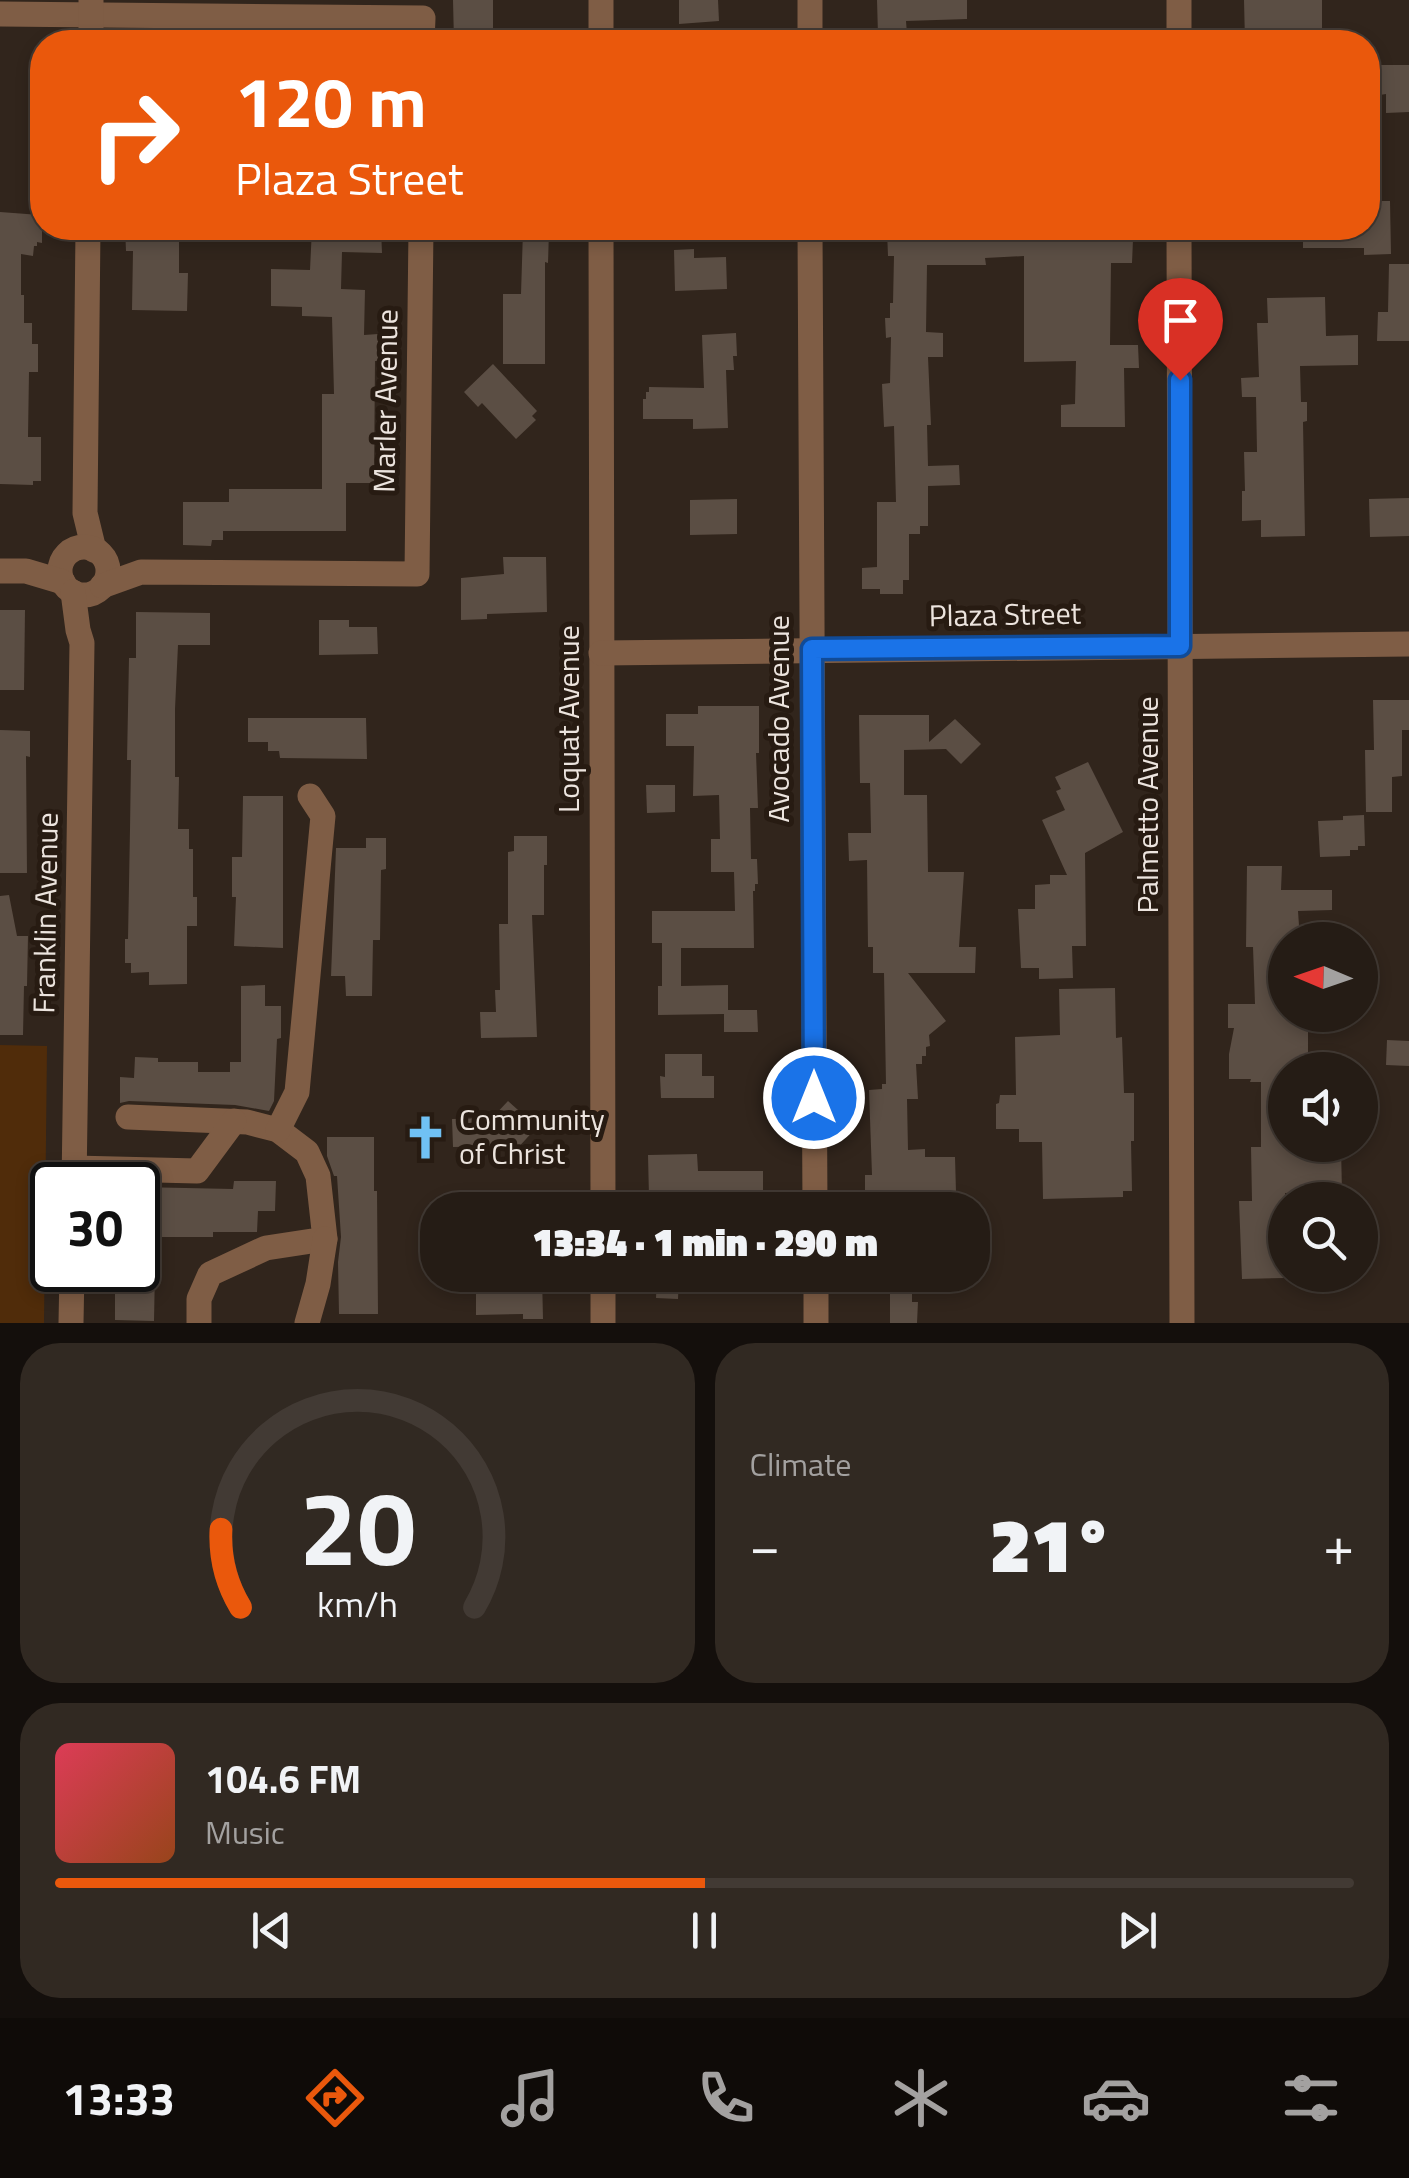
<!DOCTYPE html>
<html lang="en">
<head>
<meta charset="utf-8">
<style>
	:root { --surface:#251c15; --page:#312922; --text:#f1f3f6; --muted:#a3a1a0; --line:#423a34; --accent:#ea580c }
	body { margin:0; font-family:"Titillium Web",sans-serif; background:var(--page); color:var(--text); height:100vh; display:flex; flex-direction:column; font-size:38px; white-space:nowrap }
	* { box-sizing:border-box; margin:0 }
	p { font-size:32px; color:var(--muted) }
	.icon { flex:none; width:55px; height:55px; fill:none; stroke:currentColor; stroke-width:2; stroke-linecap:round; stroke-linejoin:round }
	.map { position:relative; height:1323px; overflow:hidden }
	.details { display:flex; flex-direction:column; gap:20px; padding:20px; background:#140f0c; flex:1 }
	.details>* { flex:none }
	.guide { position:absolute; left:30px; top:30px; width:1350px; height:210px; border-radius:40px; box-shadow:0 5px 15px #0003,0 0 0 2px var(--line); background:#ea580c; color:#fff; overflow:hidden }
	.needle { width:65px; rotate:272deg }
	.controls { position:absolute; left:1268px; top:922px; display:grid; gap:20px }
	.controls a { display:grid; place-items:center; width:110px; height:110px; border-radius:50%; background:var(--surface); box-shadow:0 5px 15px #0003,0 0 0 2px var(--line); font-size:50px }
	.speed { position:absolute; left:30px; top:1162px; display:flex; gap:20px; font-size:50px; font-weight:700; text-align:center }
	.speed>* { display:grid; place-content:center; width:130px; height:130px; border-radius:50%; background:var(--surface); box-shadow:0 5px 15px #0003,0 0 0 2px var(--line); line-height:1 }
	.speed .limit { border:5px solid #111; border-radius:15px; background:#fff; color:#111 }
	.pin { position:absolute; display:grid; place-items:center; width:85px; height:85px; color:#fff; margin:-102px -42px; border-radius:50% 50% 50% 0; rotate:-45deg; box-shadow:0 0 10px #0007 }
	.pin .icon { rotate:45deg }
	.me { position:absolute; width:110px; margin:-55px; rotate:0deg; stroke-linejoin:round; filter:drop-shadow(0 0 8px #0008) }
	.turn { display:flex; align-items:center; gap:35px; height:210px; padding:0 40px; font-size:45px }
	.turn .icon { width:130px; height:130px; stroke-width:2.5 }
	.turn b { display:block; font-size:70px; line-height:85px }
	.big { font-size:75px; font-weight:800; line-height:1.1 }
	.details .tile { flex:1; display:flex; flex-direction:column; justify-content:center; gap:15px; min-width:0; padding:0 35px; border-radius:40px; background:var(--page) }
	.details .dial { align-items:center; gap:0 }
	.dial svg { height:260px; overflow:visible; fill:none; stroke:var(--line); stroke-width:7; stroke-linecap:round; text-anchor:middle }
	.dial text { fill:var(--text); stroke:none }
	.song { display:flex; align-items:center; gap:30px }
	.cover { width:120px; height:120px; border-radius:15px; background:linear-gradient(135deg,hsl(350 70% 55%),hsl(20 70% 35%)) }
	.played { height:10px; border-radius:5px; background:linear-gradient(90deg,var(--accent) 50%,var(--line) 50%) }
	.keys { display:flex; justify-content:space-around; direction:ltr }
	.heat { display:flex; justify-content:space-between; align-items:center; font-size:55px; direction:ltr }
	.details .tiles { flex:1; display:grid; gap:20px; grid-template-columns:1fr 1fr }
	.tile:last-child { grid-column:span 2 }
	.trip { position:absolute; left:420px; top:1192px; width:570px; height:100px; border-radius:40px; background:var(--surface); box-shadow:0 5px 15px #0003,0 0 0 2px var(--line); font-weight:800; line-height:100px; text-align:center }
	.dock { display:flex; height:160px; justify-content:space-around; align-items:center; background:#0f0b08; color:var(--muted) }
	.dock .icon { width:70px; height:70px }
	.dock .current { color:var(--accent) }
	.dock b { font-size:45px; color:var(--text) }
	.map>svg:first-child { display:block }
</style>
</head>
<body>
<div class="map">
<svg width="1409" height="1323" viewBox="0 0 1409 1323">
	<rect width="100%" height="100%" fill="#31251c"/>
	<!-- green -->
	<path fill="#502c0a" d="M0,1045L47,1046L44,1323H0Z"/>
	<!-- building -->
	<g fill="#5b4e44">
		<path d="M453,0H493V40H488L489,42H454Z"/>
		<path d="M679,0H718L719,21L679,24Z"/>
		<path d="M877,0H967V19L906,21L907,34L878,35Z"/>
		<path d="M1244,0H1322V28L1275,29L1276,36H1266V42H1245Z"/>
		<path d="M1379,65H1409V112L1386,113V94L1380,95Z"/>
		<path d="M1368,201H1390L1391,254L1364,255V248H1303V228H1368Z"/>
		<path d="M0,212L40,215L42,217V243L37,242V246H34L33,256L21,254V295H24V323H32V344H38V372H29L28,437H41V481H33V485L0,484Z"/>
		<path d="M125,228H179V273H188L187,311L132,310L133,251H126Z"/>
		<path d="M312,228H381L382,253L342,252L341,289L365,290L364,335L378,334L379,361H375L374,483H346V531H223V540H212L211,546L183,545V502H229V489H322V394H334L332,317L302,316V307L271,306V269L310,270Z"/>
		<path d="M918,228H1102V240H1133L1132,263H1111L1110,345H1138L1139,368H1124L1125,427H1061V405L1075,404L1076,361L1024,362V256L985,258L986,265H927L926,332L943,333V357H928L931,425H927L928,466L959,465L960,485L928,486V526H920V534H909V580H903V594H880V589H862V568L877,567V502H896L894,426L884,427L882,384L890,383L891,337L886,338L885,318H890V303H893L894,256H888L887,231H918Z"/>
		<path d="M523,230L549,231L548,263L545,262V364H503V294H521Z"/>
		<path d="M694,249V258L726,257L727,289L675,291L674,250Z"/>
		<path d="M1389,264H1409V341H1377L1378,312H1388Z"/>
		<path d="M1325,297L1326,336L1358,335V365L1300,366L1301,402H1307V421L1303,422L1305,536L1261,537V520L1242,521V491H1245L1244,452H1257L1256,397H1242L1241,378L1259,377L1257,323H1268L1267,298Z"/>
		<path d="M736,333L737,356H733L734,370H726L728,428L693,429V419H643V399H646V392H649V387L704,388L702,335Z"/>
		<path d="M493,364L537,411L532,416L536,420L516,439L482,403L478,407L464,392Z"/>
		<path d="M1409,498V536L1370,537L1369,499Z"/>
		<path d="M737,499V534L690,535V500Z"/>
		<path d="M503,557H546L547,612L487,614V619L461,620V578L504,574Z"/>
		<path d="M0,610H25L24,690H0Z"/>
		<path d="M136,612L210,613V645H178L175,709V777H179L178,829H189V849H193V897H197V926H187V984L149,985V972L131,973V963H125V939H128L130,829L131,760H127L129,658H136Z"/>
		<path d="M319,620H349V627H377L378,654L319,655Z"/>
		<path d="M1373,700H1409V730H1402V776L1392,777V812H1366L1365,750H1374Z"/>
		<path d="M698,706H759V753H756L758,808H750L751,859H757L758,884H755V891H753L754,948H681V986L728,985V1010H757L758,1032H724V1014L658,1015V986H662V943H652V911H735L734,872H711V839H720L719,795L693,796L694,746H666V714H698Z"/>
		<path d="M859,715H929V742L955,719L981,744L961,764L946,749L904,750V795H927L928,872H964L959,947H976L975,973H908L946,1021L929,1035L930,1046L926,1047V1056H922V1064H916L918,1099H907L908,1150L925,1149V1157H955L956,1192L908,1193V1198L865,1199V1175H872L869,1090L882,1089V1084H886L884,973H873V947H868L867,860L849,861L848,833H871L870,783H860Z"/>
		<path d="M248,718H366L367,759L280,758L279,751H268V742H248Z"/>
		<path d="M0,730L30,731V757L26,756L27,873H0Z"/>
		<path d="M1088,762L1123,832L1085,853L1086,946H1072L1073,978L1039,979V968H1021L1018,909H1035V885L1050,884V875H1067L1042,820L1065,810L1056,791L1061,789L1055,777Z"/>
		<path d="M646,785H675V812L647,813Z"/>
		<path d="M243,796H283V948L234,946L236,897H232V857H242Z"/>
		<path d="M1364,815L1365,846H1358V850H1350V856L1320,857L1318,821L1343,820V816Z"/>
		<path d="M514,836H547V865H544V915H532L537,1037L481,1038L480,1012H496L495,990H500L499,924H508V852L514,851Z"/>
		<path d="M366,838H386V869L381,870L380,940H373L372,996H346L345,976H331L336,848H366Z"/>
		<path d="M1247,866H1282L1281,890H1332V910L1298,911L1300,940H1285V1015H1308V1070H1285V1148L1341,1147L1342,1192L1285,1193V1278L1242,1279L1239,1201H1252L1251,1147H1261V1082H1250L1251,1079H1229V1054L1234,1028H1228V1004H1255L1253,947H1246Z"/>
		<path d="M9,895L17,936H28L27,986H24L23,1035H0V896Z"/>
		<path d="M265,985V1006H281V1038L277,1039L274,1101L269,1111L235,1105L129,1101L120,1103V1077L134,1078L135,1057L158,1058V1062H198V1072H230V1062H241V986Z"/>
		<path d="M1115,988L1116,1038L1122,1037L1124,1093H1134V1141H1131L1132,1191H1123V1197L1043,1199L1042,1142H1019V1129H996V1104L999,1103L1000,1095H1016L1015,1037L1060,1035L1059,989Z"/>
		<path d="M1387,1040L1409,1041V1066L1386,1065Z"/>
		<path d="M665,1054H702V1076H714V1098H661L660,1076L665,1077Z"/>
		<path d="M508,1101L537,1127L515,1151L508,1146L453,1147L452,1119L492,1118Z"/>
		<path d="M327,1137H374V1191H377L378,1314H339L338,1262L341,1237L337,1176H334L327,1156Z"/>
		<path d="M697,1154L698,1171H763V1210H700V1202L667,1203V1197H649L648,1155Z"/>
		<path d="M234,1181H276L275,1211H258L257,1232H213V1237H158V1240H138V1187L233,1189Z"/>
		<path d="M129,1270H155L154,1321L115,1320V1288H128Z"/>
		<path d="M460,1275H542L543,1319H523V1314L476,1315V1294H460Z"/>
		<path d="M657,1275H679L678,1299L656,1298Z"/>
		<path d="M890,1275H912V1302H918L917,1323H890Z"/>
	</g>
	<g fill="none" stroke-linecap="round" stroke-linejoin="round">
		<!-- minor -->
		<g stroke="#7f5d45" stroke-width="25">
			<path d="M810,0V42"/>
			<path d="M1179,0V42"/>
			<path d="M0,14L423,18L422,42"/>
			<path d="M91,42V0"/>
			<path d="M601,42V0"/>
			<path d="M88,228L85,513L94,550"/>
			<path d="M601,228L603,1210"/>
			<path d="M810,228L815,1210"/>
			<path d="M1179,228L1182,1323"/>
			<circle cx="84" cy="571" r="24"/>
			<path d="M0,571H26L63,582"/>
			<path d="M102,586L141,572L417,574L421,228"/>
			<path d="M73,592L78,630L82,643L74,1185"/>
			<path d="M601,653L1409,644"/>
			<path d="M128,1117L247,1122L278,1130L307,1152L318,1176L325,1239L266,1248L210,1274L199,1299V1323"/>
			<path d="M278,1130L297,1092L323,816L310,796"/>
			<path d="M74,1168L197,1171L234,1121"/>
			<path d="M603,1275V1323"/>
			<path d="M816,1275V1323"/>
			<path d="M71,1323L72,1270"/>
			<path d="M307,1323L318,1284L325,1239"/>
		</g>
	</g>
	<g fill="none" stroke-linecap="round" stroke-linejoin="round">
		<defs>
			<path id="route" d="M814,1098L812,649L1180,646V380"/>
		</defs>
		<!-- route casing -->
		<use href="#route" stroke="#114b97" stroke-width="25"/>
		<!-- route -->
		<use href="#route" stroke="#1a73e8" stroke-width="18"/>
	</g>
	<!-- icons -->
	<defs>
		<symbol id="church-bare" viewBox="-9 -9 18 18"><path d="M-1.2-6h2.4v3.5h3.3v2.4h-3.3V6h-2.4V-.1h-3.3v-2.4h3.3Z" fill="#70c1f4" stroke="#271b12" stroke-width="2.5" paint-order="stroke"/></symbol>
	</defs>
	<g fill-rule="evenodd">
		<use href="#church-bare" x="394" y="1106" width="63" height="63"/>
	</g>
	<g text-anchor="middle" stroke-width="10" stroke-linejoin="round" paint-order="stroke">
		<!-- street labels -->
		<g font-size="30" fill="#ece4de" stroke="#271b12">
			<text transform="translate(386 401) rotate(-89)" y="10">Marler Avenue</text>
			<text transform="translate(1005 615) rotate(-1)" y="10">Plaza Street</text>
			<text transform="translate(569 719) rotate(-90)" y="10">Loquat Avenue</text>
			<text transform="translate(779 719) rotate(-90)" y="10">Avocado Avenue</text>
			<text transform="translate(1148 805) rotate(-90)" y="10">Palmetto Avenue</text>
			<text transform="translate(46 913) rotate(-89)" y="10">Franklin Avenue</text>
		</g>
		<!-- poi labels -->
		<g font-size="30" fill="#ece4de" stroke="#271b12" text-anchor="start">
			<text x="459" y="1130">Community<tspan x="459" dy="34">of Christ</tspan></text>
		</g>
	</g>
</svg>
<div class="controls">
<a><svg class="needle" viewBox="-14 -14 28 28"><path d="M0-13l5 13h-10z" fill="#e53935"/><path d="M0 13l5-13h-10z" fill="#a3a1a0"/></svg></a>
<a><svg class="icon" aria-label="sound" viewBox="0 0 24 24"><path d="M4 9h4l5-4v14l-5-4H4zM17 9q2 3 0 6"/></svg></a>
<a><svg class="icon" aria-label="search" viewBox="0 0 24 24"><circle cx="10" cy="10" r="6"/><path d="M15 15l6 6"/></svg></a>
</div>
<div class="speed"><div class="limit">30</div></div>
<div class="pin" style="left:1180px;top:380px;background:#d93025"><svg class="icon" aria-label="arrive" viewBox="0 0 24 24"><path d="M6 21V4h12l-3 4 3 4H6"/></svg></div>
<svg class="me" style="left:814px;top:1098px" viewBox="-20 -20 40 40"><circle r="17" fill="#1a73e8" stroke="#fff" stroke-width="3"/><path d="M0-11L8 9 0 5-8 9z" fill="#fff"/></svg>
<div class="trip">13:34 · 1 min · 290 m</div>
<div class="guide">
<div class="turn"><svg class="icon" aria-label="right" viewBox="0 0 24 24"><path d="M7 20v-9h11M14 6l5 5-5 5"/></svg><div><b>120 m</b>Plaza Street</div></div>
</div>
</div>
<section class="details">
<div class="tiles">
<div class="tile dial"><svg viewBox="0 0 100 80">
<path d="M14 69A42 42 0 1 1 86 69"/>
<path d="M14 69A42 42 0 0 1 8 45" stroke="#ea580c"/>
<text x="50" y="56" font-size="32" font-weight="700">20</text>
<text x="50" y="72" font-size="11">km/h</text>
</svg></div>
<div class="tile"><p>Climate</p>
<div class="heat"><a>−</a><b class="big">21°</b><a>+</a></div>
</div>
<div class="tile">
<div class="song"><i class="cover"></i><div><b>104.6 FM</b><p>Music</p></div></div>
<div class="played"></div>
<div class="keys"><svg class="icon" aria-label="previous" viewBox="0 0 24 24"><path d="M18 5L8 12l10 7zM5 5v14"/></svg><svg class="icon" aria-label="pause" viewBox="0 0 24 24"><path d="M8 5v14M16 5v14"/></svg><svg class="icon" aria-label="next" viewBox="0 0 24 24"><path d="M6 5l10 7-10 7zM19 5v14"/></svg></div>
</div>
</div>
</section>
<nav class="dock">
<b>13:33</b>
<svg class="icon current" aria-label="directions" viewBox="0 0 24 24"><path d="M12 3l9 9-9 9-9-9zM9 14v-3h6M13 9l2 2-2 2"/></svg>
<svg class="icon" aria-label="music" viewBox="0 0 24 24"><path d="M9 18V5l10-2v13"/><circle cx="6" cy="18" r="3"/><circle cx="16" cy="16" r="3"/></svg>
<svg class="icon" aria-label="phone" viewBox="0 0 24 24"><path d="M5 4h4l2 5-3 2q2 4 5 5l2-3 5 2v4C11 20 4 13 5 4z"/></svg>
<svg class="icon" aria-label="climate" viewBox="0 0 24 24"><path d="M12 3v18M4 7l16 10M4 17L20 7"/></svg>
<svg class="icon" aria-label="car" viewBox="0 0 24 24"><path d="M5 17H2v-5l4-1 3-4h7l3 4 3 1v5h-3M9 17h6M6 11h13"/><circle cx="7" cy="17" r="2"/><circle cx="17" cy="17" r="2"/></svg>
<svg class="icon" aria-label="filters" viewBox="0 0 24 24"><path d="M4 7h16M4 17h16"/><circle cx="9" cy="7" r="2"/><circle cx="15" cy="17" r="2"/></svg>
</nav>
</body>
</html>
